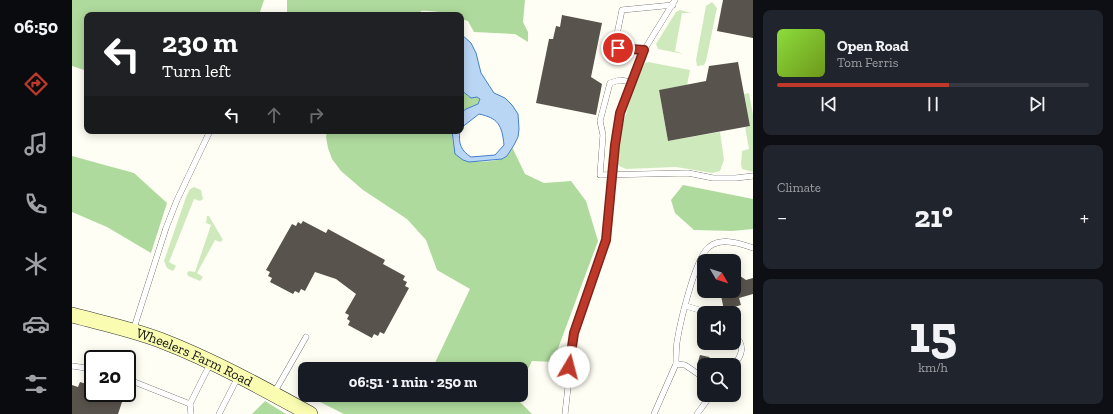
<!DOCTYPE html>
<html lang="en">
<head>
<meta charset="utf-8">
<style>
	:root { --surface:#171b24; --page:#20242c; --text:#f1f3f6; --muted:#9ea1a6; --line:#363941; --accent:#bf392a }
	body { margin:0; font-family:"Zilla Slab",serif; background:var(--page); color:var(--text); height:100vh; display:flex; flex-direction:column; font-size:15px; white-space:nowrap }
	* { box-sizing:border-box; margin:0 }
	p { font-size:13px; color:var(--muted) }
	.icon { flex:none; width:22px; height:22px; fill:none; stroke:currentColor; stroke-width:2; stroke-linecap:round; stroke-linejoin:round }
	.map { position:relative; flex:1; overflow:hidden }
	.side { display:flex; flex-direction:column; gap:10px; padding:10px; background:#0d0f14; width:360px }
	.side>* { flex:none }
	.top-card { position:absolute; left:12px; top:12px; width:380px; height:122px; border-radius:8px; box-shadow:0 2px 10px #0003; background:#202124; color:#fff; overflow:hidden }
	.needle { width:26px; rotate:129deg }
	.tools { position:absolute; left:625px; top:254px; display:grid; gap:8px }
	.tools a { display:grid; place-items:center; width:44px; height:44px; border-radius:8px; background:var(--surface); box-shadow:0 2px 10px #0003; font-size:20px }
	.speed { position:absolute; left:12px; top:350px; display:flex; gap:8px; font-size:20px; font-weight:700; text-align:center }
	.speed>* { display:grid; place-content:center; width:52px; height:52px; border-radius:50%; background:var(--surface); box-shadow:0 2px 10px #0003; line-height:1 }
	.speed .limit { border:2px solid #111; border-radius:6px; background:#fff; color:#111 }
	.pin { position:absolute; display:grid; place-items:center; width:34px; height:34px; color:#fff; margin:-17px; border:2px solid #fff; border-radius:50%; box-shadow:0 1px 4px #0007 }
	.me { position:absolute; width:44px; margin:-22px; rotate:8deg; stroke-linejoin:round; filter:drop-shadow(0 0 3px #0008) }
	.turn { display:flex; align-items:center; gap:14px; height:84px; padding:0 12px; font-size:18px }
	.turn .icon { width:52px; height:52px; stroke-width:2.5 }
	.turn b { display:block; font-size:28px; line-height:34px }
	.lanes { display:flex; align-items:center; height:38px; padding:0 12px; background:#0003; justify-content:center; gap:20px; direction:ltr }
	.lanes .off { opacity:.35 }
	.big { font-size:30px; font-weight:700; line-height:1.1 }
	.side .card { flex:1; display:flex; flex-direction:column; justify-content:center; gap:6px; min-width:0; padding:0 14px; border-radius:8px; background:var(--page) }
	.side .dial { align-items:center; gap:0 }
	.dial b { font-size:52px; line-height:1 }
	.song { display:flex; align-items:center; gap:12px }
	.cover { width:48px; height:48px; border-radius:6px; background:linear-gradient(135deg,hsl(90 70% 55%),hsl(80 70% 35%)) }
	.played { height:4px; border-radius:2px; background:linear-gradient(90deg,var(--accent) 55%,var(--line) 55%) }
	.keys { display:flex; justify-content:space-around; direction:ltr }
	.heat { display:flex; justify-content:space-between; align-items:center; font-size:22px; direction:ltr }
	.trip { position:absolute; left:226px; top:362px; width:230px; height:40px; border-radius:8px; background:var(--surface); box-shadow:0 2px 10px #0003; font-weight:700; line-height:40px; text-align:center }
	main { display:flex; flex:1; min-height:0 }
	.tabs { display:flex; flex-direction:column; width:72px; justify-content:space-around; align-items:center; background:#090b0e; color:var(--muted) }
	.tabs .icon { width:28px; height:28px }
	.tabs .current { color:var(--accent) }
	.tabs b { font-size:18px; color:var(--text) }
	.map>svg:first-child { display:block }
</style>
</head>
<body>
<main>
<nav class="tabs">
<b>06:50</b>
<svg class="icon current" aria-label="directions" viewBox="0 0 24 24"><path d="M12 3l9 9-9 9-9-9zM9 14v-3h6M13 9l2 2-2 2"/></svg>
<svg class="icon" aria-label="music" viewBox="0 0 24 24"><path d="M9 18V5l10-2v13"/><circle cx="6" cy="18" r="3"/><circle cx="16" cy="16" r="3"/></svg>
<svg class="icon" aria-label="phone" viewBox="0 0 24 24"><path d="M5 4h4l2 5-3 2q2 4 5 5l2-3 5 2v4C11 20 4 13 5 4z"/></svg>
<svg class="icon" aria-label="climate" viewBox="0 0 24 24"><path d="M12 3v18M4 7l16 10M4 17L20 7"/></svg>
<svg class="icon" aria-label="car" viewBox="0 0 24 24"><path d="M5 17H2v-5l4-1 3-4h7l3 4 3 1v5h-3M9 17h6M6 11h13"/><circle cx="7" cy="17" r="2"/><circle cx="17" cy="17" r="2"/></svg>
<svg class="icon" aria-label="filters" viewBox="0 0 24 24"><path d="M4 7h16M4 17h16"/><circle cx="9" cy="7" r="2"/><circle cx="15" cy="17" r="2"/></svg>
</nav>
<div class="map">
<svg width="681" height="414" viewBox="0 0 681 414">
	<rect width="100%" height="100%" fill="#fffef4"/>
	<!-- green -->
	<g fill="#ceeabd">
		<path d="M640,2L645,8L634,61L632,65L625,66L624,60L634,6Z"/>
		<path d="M608,10L619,13H610L603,51L611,54L586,49L584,44L604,12Z"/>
		<path d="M576,62L618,70L615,85L587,90L596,141L648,132L652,160L648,171L640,173L604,167L554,169L547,166C540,149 564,80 573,63Z"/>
		<path d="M677,93L681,115V172L670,169L669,164L670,151L677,149L673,127L678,126L672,94Z"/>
		<path d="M122,187L129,190L131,199L128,201L122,199L97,262L104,266L101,271L95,268L92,261L114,197L118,189Z"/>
		<path d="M135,216H137L151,240L148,242L143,240L125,273L131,277L128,281L116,276L115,273L117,271L123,272L139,225L134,223Z"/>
	</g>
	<!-- forest -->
	<g fill="#afda9d">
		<path d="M0,0H192L187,15H15V71L0,66Z"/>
		<path d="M215,0H453L451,22L456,32V42L443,34L402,32L396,21L389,19V15C375,15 363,10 349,11L347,15H215Z"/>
		<path d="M389,90L397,97H405L408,99L406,104L394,109L389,113Z"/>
		<path d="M255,131H380L381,144L391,160C400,162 428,163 435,156C437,154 439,150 440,147L453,174L472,183L499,181L514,201L526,241L481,362L460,361L449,383V369H360L398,289L365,270L354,240L335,219L291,190L269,171L260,159L256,148L254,137Z"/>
		<path d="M0,156L62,173L95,203L79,253L35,227L0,212Z"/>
		<path d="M611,185L681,199V229L660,231L622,230L603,213L599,200Z"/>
		<path d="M250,395H302L311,399L331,395H443V397L460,414H272L248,402Z"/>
		<path d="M193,401L214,414H180Z"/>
	</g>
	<!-- water -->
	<path fill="#bad6f5" stroke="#4280cb" d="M389,34L399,43L404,53L409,73L422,93L433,98L440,105L446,114L447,129L446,137L442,145L435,156L430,159L397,162L391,160L383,154L380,131H388C386,143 389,151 399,157L423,155L432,145C430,125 426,118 407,114L389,128V113L394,109L406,104L408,99L405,97L399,98L389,90Z"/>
	<!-- building -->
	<g fill="#59534d">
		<path d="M651,0H681V38L645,31Z"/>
		<path d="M490,15L530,23L519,77L530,84L524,115L464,103L477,39H481L484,26L488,27Z"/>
		<path d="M666,62L678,126L596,141L587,90L634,81L637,66Z"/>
		<path d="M231,221L254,233L256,229L313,260L311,264L333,276L331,280L335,282L333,286L337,288L312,334L308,332L306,336L302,334L300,338L276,325L278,321L275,319L277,315L273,313L284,294L264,279L243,272L233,291L229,289L227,293L223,291L221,294L198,282L200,278L196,276L198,272L194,270L220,224L224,226L226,222L229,224Z"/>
		<path d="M662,272L674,280L681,278V294L667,298L669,305L652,310L648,291H662Z"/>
		<path d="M628,355L637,357L645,365H625Z"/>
		<path d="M8,382L21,386V393H42L52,396L46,414H0V385L6,387Z"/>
	</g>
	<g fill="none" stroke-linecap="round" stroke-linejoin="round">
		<defs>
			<g id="service">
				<path d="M572,50L546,48L543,44L550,10L601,5"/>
				<path d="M559,82L548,80L538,83L528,121L531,135L528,175L616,173L641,178H664L681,176"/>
				<path d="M614,306L637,313"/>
				<path d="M61,331L94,228L105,200L138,131"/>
				<path d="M662,334C673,345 671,354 662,365"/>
				<path d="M604,364C604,357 604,349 605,342C608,323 623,258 637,247C649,237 668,243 681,248"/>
				<path d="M0,366L21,369"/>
				<path d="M55,379L118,404L139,362"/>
				<path d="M202,393L234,337"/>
				<path d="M118,404L119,414"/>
				<path d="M147,414L166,377"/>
				<path d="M493,414L502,333L534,240L543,145L548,113L574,47L603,0"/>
				<path d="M582,414L604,364L613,365L632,378"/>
				<path d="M625,414L639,395"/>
			</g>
			<g id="secondary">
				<path id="s1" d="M0,315C30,323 59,329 88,340C140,360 189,387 238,414"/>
			</g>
		</defs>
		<!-- service casing -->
		<use href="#service" stroke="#444" stroke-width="6"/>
		<!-- secondary casing -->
		<use href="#secondary" stroke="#333" stroke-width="16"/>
		<!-- service -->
		<use href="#service" stroke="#fff" stroke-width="5.5"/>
		<!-- secondary -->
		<use href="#secondary" stroke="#fafdb1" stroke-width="15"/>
	</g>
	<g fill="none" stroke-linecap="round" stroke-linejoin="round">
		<defs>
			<path id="route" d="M497,367L502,333L534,240L543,145L548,113L572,50L546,48"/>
		</defs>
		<!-- route casing -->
		<use href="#route" stroke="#7c251b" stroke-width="10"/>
		<!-- route -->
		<use href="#route" stroke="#bf392a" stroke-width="7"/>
	</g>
	<g text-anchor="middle" stroke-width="4" stroke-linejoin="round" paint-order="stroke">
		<!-- street labels -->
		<g font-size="14" fill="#111" stroke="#fff">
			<text dy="5" stroke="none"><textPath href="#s1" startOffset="130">Wheelers Farm Road</textPath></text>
		</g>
	</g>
</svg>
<div class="tools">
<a><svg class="needle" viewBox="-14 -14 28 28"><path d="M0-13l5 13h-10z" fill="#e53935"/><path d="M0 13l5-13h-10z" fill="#9ea1a6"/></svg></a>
<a><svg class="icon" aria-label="sound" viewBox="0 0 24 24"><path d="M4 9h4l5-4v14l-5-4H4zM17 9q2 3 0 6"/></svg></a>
<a><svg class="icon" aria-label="search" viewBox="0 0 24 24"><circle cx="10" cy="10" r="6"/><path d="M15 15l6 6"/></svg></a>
</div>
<div class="speed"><div class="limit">20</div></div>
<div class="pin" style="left:546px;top:48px;background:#d93025"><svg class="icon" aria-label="arrive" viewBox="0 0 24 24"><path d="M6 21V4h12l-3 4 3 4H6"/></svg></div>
<svg class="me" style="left:497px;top:367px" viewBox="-20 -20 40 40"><circle r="19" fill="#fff"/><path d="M0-13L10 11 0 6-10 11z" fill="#bf392a"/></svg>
<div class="trip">06:51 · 1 min · 250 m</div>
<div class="top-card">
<div class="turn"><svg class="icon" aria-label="left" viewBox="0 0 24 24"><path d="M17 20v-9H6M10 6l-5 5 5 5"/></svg><div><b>230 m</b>Turn left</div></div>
<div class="lanes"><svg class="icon" aria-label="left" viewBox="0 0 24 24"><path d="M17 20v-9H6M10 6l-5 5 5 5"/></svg><svg class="icon off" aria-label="ahead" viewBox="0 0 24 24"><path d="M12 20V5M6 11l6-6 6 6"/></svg><svg class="icon off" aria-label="right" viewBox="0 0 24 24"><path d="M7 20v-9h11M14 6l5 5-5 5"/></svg></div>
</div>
</div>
<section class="side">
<div class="card">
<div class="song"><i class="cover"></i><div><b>Open Road</b><p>Tom Ferris</p></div></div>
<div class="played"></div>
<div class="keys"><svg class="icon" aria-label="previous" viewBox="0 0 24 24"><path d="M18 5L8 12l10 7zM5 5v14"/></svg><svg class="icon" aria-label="pause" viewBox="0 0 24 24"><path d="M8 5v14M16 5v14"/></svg><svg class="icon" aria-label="next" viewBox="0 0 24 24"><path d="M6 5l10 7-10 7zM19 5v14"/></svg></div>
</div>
<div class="card"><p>Climate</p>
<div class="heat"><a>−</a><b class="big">21°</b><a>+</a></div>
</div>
<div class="card dial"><b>15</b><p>km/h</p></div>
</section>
</main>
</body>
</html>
